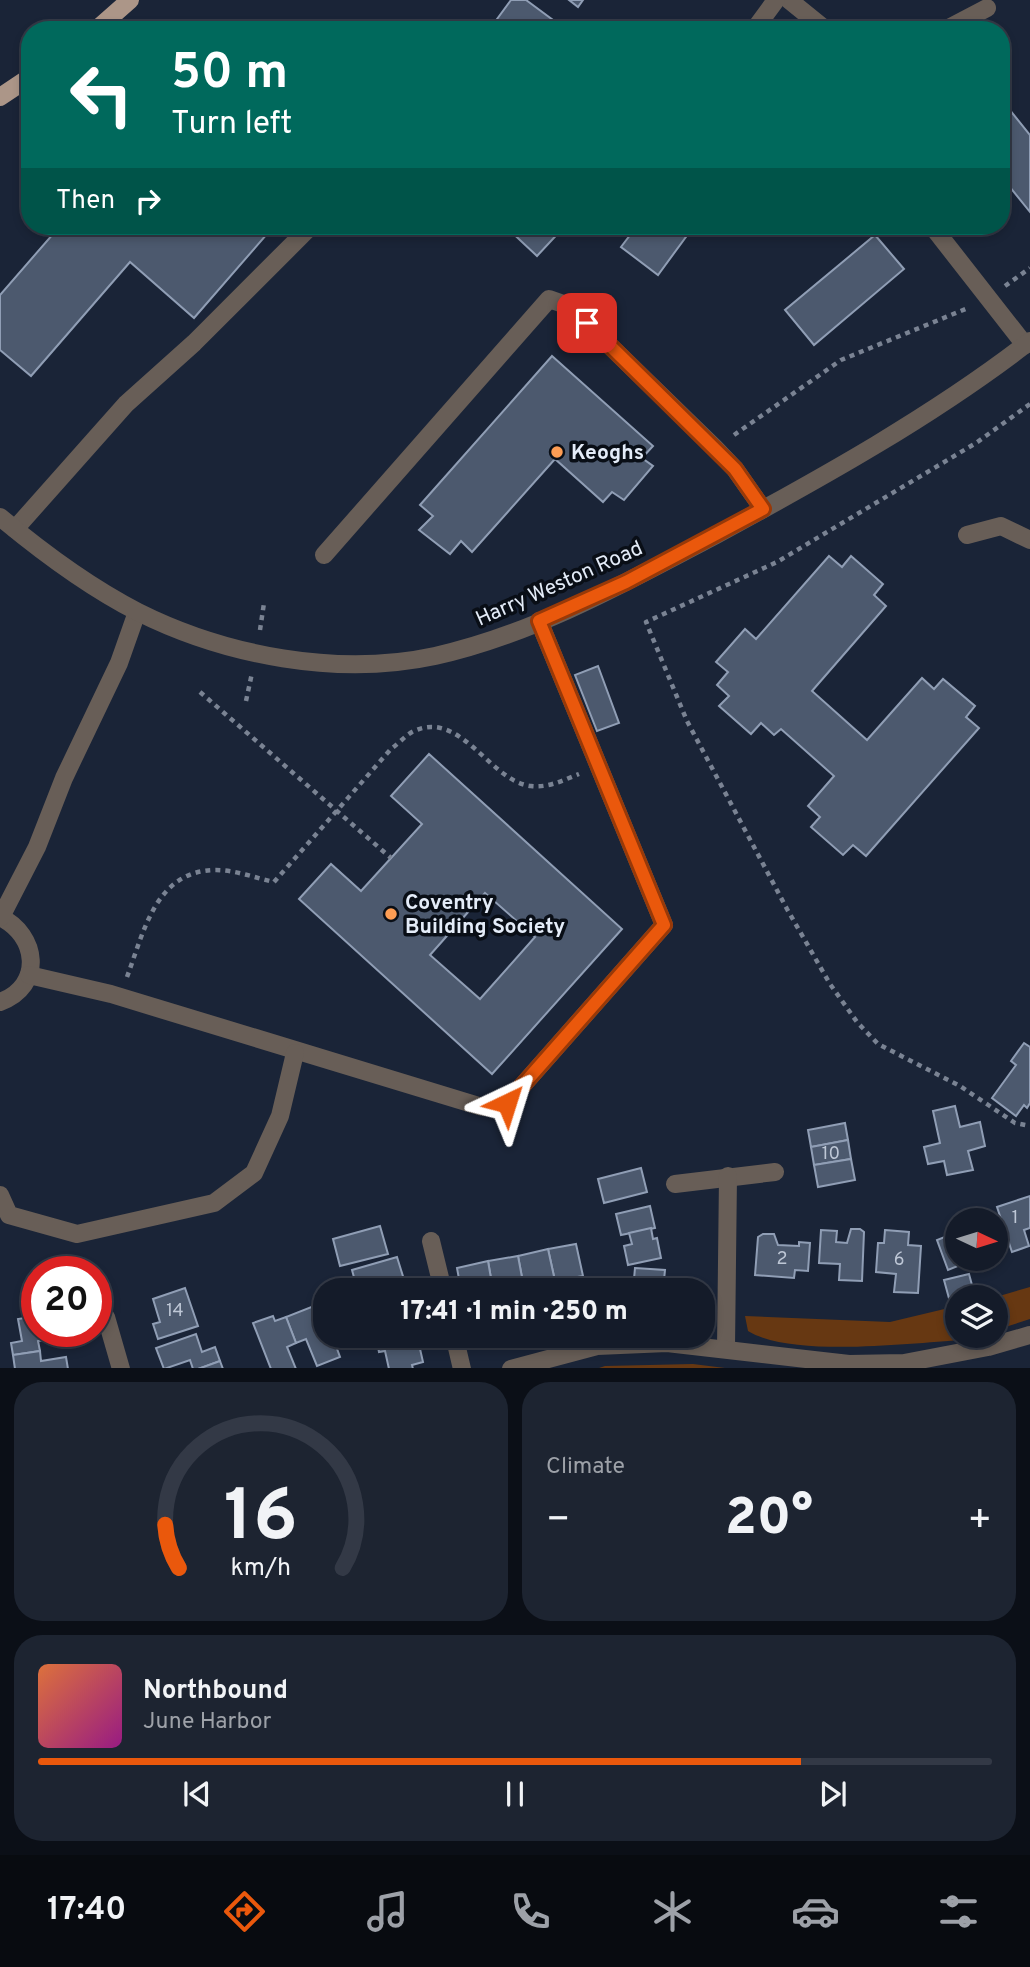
<!DOCTYPE html>
<html lang="en">
<head>
<meta charset="utf-8">
<style>
	:root { --surface:#141b29; --page:#1d2431; --text:#f1f3f6; --muted:#9da1a8; --line:#333946; --accent:#ea580c }
	body { margin:0; font-family:Overpass,sans-serif; background:var(--page); color:var(--text); height:100vh; display:flex; flex-direction:column; font-size:26px; white-space:nowrap }
	* { box-sizing:border-box; margin:0 }
	p { font-size:23px; color:var(--muted) }
	.icon { flex:none; width:38px; height:38px; fill:none; stroke:currentColor; stroke-width:2; stroke-linecap:round; stroke-linejoin:round }
	.map { position:relative; height:1368px; overflow:hidden }
	.side { display:flex; flex-direction:column; gap:14px; padding:14px; background:#0b0f17; flex:1 }
	.side>* { flex:none }
	.banner { position:absolute; left:21px; top:21px; width:989px; height:214px; border-radius:28px; box-shadow:0 4px 10px #0003,0 0 0 2px var(--line); background:#00695c; color:#fff; overflow:hidden }
	.needle { width:46px; rotate:94deg }
	.controls { position:absolute; left:945px; top:1208px; display:grid; gap:14px }
	.controls a { display:grid; place-items:center; width:63px; height:63px; border-radius:50%; background:var(--surface); box-shadow:0 4px 10px #0003,0 0 0 2px var(--line); font-size:35px }
	.speed { position:absolute; left:21px; top:1256px; display:flex; gap:14px; font-size:35px; font-weight:700; text-align:center }
	.speed>* { display:grid; place-content:center; width:91px; height:91px; border-radius:50%; background:var(--surface); box-shadow:0 4px 10px #0003,0 0 0 2px var(--line); line-height:1 }
	.speed .limit { border:10px solid #d22; background:#fff; color:#111 }
	.pin { position:absolute; display:grid; place-items:center; width:60px; height:60px; color:#fff; margin:-30px; border-radius:14px; box-shadow:0 4px 10px #0006 }
	.me { position:absolute; width:77px; margin:-38px; rotate:41deg; stroke-linejoin:round; filter:drop-shadow(0 0 5px #0008) }
	.turn { display:flex; align-items:center; gap:24px; height:147px; padding:0 35px; font-size:32px }
	.turn .icon { width:91px; height:91px; stroke-width:2.5 }
	.turn b { display:block; font-size:49px; line-height:60px }
	.then { display:flex; align-items:center; height:66px; padding:0 35px; background:#0003; gap:14px; font-size:26px }
	.big { font-size:52px; font-weight:800; line-height:1.1 }
	.side .tile { flex:1; display:flex; flex-direction:column; justify-content:center; gap:10px; min-width:0; padding:0 24px; border-radius:28px; background:var(--page) }
	.side .dial { align-items:center; gap:0 }
	.dial svg { height:182px; overflow:visible; fill:none; stroke:var(--line); stroke-width:7; stroke-linecap:round; text-anchor:middle }
	.dial text { fill:var(--text); stroke:none }
	.song { display:flex; align-items:center; gap:21px }
	.cover { width:84px; height:84px; border-radius:10px; background:linear-gradient(135deg,hsl(20 70% 55%),hsl(310 70% 35%)) }
	.played { height:7px; border-radius:4px; background:linear-gradient(90deg,var(--accent) 80%,var(--line) 80%) }
	.keys { display:flex; justify-content:space-around; direction:ltr }
	.heat { display:flex; justify-content:space-between; align-items:center; font-size:38px; direction:ltr }
	.side .tiles { flex:1; display:grid; gap:14px; grid-template-columns:1fr 1fr }
	.tile:last-child { grid-column:span 2 }
	.trip { position:absolute; left:313px; top:1278px; width:402px; height:70px; border-radius:28px; background:var(--surface); box-shadow:0 4px 10px #0003,0 0 0 2px var(--line); font-weight:800; line-height:70px; text-align:center }
	.dock { display:flex; height:112px; justify-content:space-around; align-items:center; background:#080b10; color:var(--muted) }
	.dock .icon { width:49px; height:49px }
	.dock .selected { color:var(--accent) }
	.dock b { font-size:32px; color:var(--text) }
	.map>svg:first-child { display:block }
</style>
</head>
<body>
<div class="map">
<svg width="1030" height="1369" viewBox="0 0 1030 1369">
	<rect width="100%" height="100%" fill="#1a2437"/>
	<!-- green -->
	<g fill="#673812">
		<path d="M1030,1287V1319L996,1330V1297Z"/>
		<path d="M957,1306V1335H978L963,1340C909,1343 792,1358 748,1331L745,1316L890,1322Z"/>
		<path d="M693,1364L725,1368H599L605,1366Z"/>
	</g>
	<!-- building -->
	<g fill="#4c596e" stroke="#909eb5" stroke-width="2" fill-rule="evenodd">
		<path d="M511,0H526L553,20L546,30H489Z"/>
		<path d="M569,0H583L578,7Z"/>
		<path d="M1001,99L1030,135V212L1001,176Z"/>
		<path d="M60,226H274L194,318L130,262L31,376L0,350V295Z"/>
		<path d="M505,226H565L537,256Z"/>
		<path d="M637,226H694L658,275L621,247Z"/>
		<path d="M875,235L904,269L814,345L785,310Z"/>
		<path d="M552,356L653,446L642,458L653,466L624,500L612,492L603,502L555,459L472,552L461,541L450,554L419,530L433,516L420,505Z"/>
		<path d="M829,556L842,567L851,556L883,584L874,595L886,606L812,691L867,740L922,678L934,689L943,679L975,706L966,717L979,728L866,856L853,845L843,855L811,827L820,817L808,806L834,776L781,729L774,735L761,723L751,734L719,706L729,696L717,685L728,672L716,662L745,629L756,639Z"/>
		<path d="M598,666L619,723L597,731L575,675Z"/>
		<path d="M429,754L622,929L492,1074L299,899L331,864L361,891L422,824L391,796ZM485,893L535,937L480,999L430,955Z"/>
		<path d="M1024,1043L1030,1047V1103L1027,1108L1024,1105L1016,1116L992,1098L1016,1065L1011,1061Z"/>
		<path d="M955,1106L960,1127L980,1122L985,1146L968,1151L973,1170L947,1175L944,1161L928,1164L924,1147L940,1143L933,1111Z"/>
		<path d="M845,1123L848,1140L811,1147L808,1130Z"/>
		<path d="M848,1140L851,1159L814,1165L811,1147Z"/>
		<path d="M851,1159L855,1180L818,1187L814,1165Z"/>
		<path d="M641,1168L647,1192L604,1203L598,1179Z"/>
		<path d="M1030,1196V1228L1024,1230L1029,1246L1012,1252L997,1207Z"/>
		<path d="M650,1206L655,1228L621,1235L616,1214Z"/>
		<path d="M970,1212L980,1220H957V1258H980V1264L967,1269L965,1263L948,1270L937,1240L955,1233L952,1225L954,1218Z"/>
		<path d="M380,1226L388,1254L340,1266L333,1239Z"/>
		<path d="M651,1228L653,1239L657,1238L661,1258L628,1265L624,1246L632,1244L629,1233Z"/>
		<path d="M851,1229H860L864,1232L862,1281L839,1280L840,1264L819,1263L821,1230L837,1231L836,1242L847,1243Z"/>
		<path d="M885,1230L909,1232L908,1245L921,1246L918,1293L894,1292L896,1274L876,1272L878,1243H884Z"/>
		<path d="M763,1234H774L778,1245L799,1246V1242L810,1243L808,1271L795,1270L794,1278L755,1275L758,1237Z"/>
		<path d="M576,1244L583,1276L555,1281L548,1249Z"/>
		<path d="M548,1249L555,1281L524,1288L518,1256Z"/>
		<path d="M518,1256L524,1288L493,1290L488,1261Z"/>
		<path d="M397,1257L406,1286L369,1290L366,1278L355,1281L352,1270Z"/>
		<path d="M488,1261L493,1290H461L457,1268Z"/>
		<path d="M635,1268L665,1270L664,1280L680,1281L679,1290H633Z"/>
		<path d="M969,1274L975,1296L957,1297V1300L950,1302L944,1280Z"/>
		<path d="M185,1288L198,1326L158,1339L153,1324L160,1322L153,1299Z"/>
		<path d="M319,1304L326,1320V1335H332L340,1357L317,1366L306,1339L296,1343L286,1317Z"/>
		<path d="M37,1316V1332H65L66,1337L38,1341L40,1351L13,1355L11,1343L22,1341L18,1319Z"/>
		<path d="M273,1316L275,1321L286,1317L296,1343L287,1347L296,1369H271L253,1323Z"/>
		<path d="M196,1334L202,1352L215,1347L220,1361L198,1369H193L190,1360L164,1369L156,1348Z"/>
		<path d="M385,1335H404L405,1343L418,1340L423,1362L412,1365L413,1369H389L385,1351L379,1352L376,1337Z"/>
		<path d="M40,1351L41,1361L66,1357L68,1369H15L13,1355Z"/>
		<path d="M220,1361L223,1369H198Z"/>
	</g>
	<g fill="none" stroke-linecap="round" stroke-linejoin="round">
		<!-- path -->
		<g stroke="#7a8393" stroke-width="4.5" stroke-dasharray="5 5" stroke-linecap="butt">
			<path d="M1005,286L1030,268"/>
			<path d="M1030,404L976,443L777,562L646,622L687,721L787,909L830,984L857,1022L878,1044L960,1086L1015,1123L1030,1126"/>
			<path d="M734,435L841,360L968,308"/>
			<path d="M260,630L264,603"/>
			<path d="M200,692L391,858"/>
			<path d="M246,701L252,673"/>
			<path d="M127,977C144,931 156,870 216,870C235,870 256,878 274,882L391,749C398,744 405,736 412,732C460,707 490,782 531,786C549,788 563,780 579,774"/>
		</g>
		<!-- lane -->
		<g stroke="#685e57" stroke-width="18">
			<path d="M789,0L826,30"/>
			<path d="M754,30L776,0"/>
			<path d="M945,30L987,8"/>
			<path d="M932,226L1025,345"/>
			<path d="M15,529L126,404L194,343L311,226"/>
			<path d="M967,535L1001,526L1030,540"/>
			<path d="M324,555L549,299L569,306L715,448L735,469L763,509"/>
			<path d="M0,917C38,935 44,986 0,1002"/>
			<path d="M1,917L37,847L64,778L119,663L137,612"/>
			<path d="M29,975L111,994L479,1106L493,1108L507,1103L664,925L539,621"/>
			<path d="M0,1195L9,1215L77,1234L214,1203L254,1173L280,1116L295,1053"/>
			<path d="M431,1241L443,1290"/>
			<path d="M454,1335L462,1369"/>
		</g>
		<!-- street -->
		<g stroke="#685e57" stroke-width="18">
			<path d="M0,517C42,552 89,587 138,612C226,656 338,677 435,656C534,634 627,582 716,535C823,477 933,416 1030,341"/>
			<path d="M675,1184L775,1172"/>
			<path d="M106,1317L121,1369"/>
			<path d="M726,1348L728,1176"/>
			<path d="M511,1369L597,1346L667,1343L849,1364L904,1363L988,1347L1030,1335"/>
		</g>
		<!-- primary -->
		<g stroke="#ac9688" stroke-width="18">
			<path d="M96,30L130,0"/>
			<path d="M0,97L30,77"/>
		</g>
	</g>
	<g fill="none" stroke-linecap="round" stroke-linejoin="round">
		<defs>
			<path id="route" d="M507,1103L664,925L539,621L626,582L763,509L735,469L587,323"/>
		</defs>
		<!-- route casing -->
		<use href="#route" stroke="#983908" stroke-width="18"/>
		<!-- route -->
		<use href="#route" stroke="#ea580c" stroke-width="12"/>
	</g>
	<!-- markers -->
	<g fill="#fd9d54" stroke="#090e16" stroke-width="2.5">
		<circle cx="557" cy="452" r="7"/>
		<circle cx="391" cy="914" r="7"/>
	</g>
	<g text-anchor="middle" stroke-width="7" stroke-linejoin="round" paint-order="stroke">
		<!-- number labels -->
		<g font-size="18" fill="#bec7d6">
			<text x="831" y="1159">10</text>
			<text x="1015" y="1223">1</text>
			<text x="782" y="1264">2</text>
			<text x="899" y="1265">6</text>
			<text x="175" y="1316">14</text>
		</g>
		<!-- poi labels -->
		<g font-size="21" font-weight="bold" fill="#e4ecf8" stroke="#090e16" text-anchor="start">
			<text x="571" y="459">Keoghs</text>
			<text x="405" y="909">Coventry<tspan x="405" dy="24">Building Society</tspan></text>
		</g>
		<!-- street labels -->
		<g font-size="21" fill="#e4ecf8" stroke="#090e16">
			<text transform="translate(559 583) rotate(-24)" y="7">Harry Weston Road</text>
		</g>
	</g>
</svg>
<div class="controls">
<a><svg class="needle" viewBox="-14 -14 28 28"><path d="M0-13l5 13h-10z" fill="#e53935"/><path d="M0 13l5-13h-10z" fill="#9da1a8"/></svg></a>
<a><svg class="icon" aria-label="layers" viewBox="0 0 24 24"><path d="M12 4l9 5-9 5-9-5zM3 14l9 5 9-5"/></svg></a>
</div>
<div class="speed"><div class="limit">20</div></div>
<div class="pin" style="left:587px;top:323px;background:#d93025"><svg class="icon" aria-label="arrive" viewBox="0 0 24 24"><path d="M6 21V4h12l-3 4 3 4H6"/></svg></div>
<svg class="me" style="left:507px;top:1103px" viewBox="-20 -20 40 40"><path d="M0-17L14 15 0 8-14 15z" fill="#ea580c" stroke="#fff" stroke-width="4"/></svg>
<div class="trip">17:41 · 1 min · 250 m</div>
<div class="banner">
<div class="turn"><svg class="icon" aria-label="left" viewBox="0 0 24 24"><path d="M17 20v-9H6M10 6l-5 5 5 5"/></svg><div><b>50 m</b>Turn left</div></div>
<div class="then">Then<svg class="icon" aria-label="right" viewBox="0 0 24 24"><path d="M7 20v-9h11M14 6l5 5-5 5"/></svg></div>
</div>
</div>
<section class="side">
<div class="tiles">
<div class="tile dial"><svg viewBox="0 0 100 80">
<path d="M14 69A42 42 0 1 1 86 69"/>
<path d="M14 69A42 42 0 0 1 8 50" stroke="#ea580c"/>
<text x="50" y="56" font-size="32" font-weight="700">16</text>
<text x="50" y="72" font-size="11">km/h</text>
</svg></div>
<div class="tile"><p>Climate</p>
<div class="heat"><a>−</a><b class="big">20°</b><a>+</a></div>
</div>
<div class="tile">
<div class="song"><i class="cover"></i><div><b>Northbound</b><p>June Harbor</p></div></div>
<div class="played"></div>
<div class="keys"><svg class="icon" aria-label="previous" viewBox="0 0 24 24"><path d="M18 5L8 12l10 7zM5 5v14"/></svg><svg class="icon" aria-label="pause" viewBox="0 0 24 24"><path d="M8 5v14M16 5v14"/></svg><svg class="icon" aria-label="next" viewBox="0 0 24 24"><path d="M6 5l10 7-10 7zM19 5v14"/></svg></div>
</div>
</div>
</section>
<nav class="dock">
<b>17:40</b>
<svg class="icon selected" aria-label="directions" viewBox="0 0 24 24"><path d="M12 3l9 9-9 9-9-9zM9 14v-3h6M13 9l2 2-2 2"/></svg>
<svg class="icon" aria-label="music" viewBox="0 0 24 24"><path d="M9 18V5l10-2v13"/><circle cx="6" cy="18" r="3"/><circle cx="16" cy="16" r="3"/></svg>
<svg class="icon" aria-label="phone" viewBox="0 0 24 24"><path d="M5 4h4l2 5-3 2q2 4 5 5l2-3 5 2v4C11 20 4 13 5 4z"/></svg>
<svg class="icon" aria-label="climate" viewBox="0 0 24 24"><path d="M12 3v18M4 7l16 10M4 17L20 7"/></svg>
<svg class="icon" aria-label="car" viewBox="0 0 24 24"><path d="M5 17H2v-5l4-1 3-4h7l3 4 3 1v5h-3M9 17h6M6 11h13"/><circle cx="7" cy="17" r="2"/><circle cx="17" cy="17" r="2"/></svg>
<svg class="icon" aria-label="filters" viewBox="0 0 24 24"><path d="M4 7h16M4 17h16"/><circle cx="9" cy="7" r="2"/><circle cx="15" cy="17" r="2"/></svg>
</nav>
</body>
</html>
